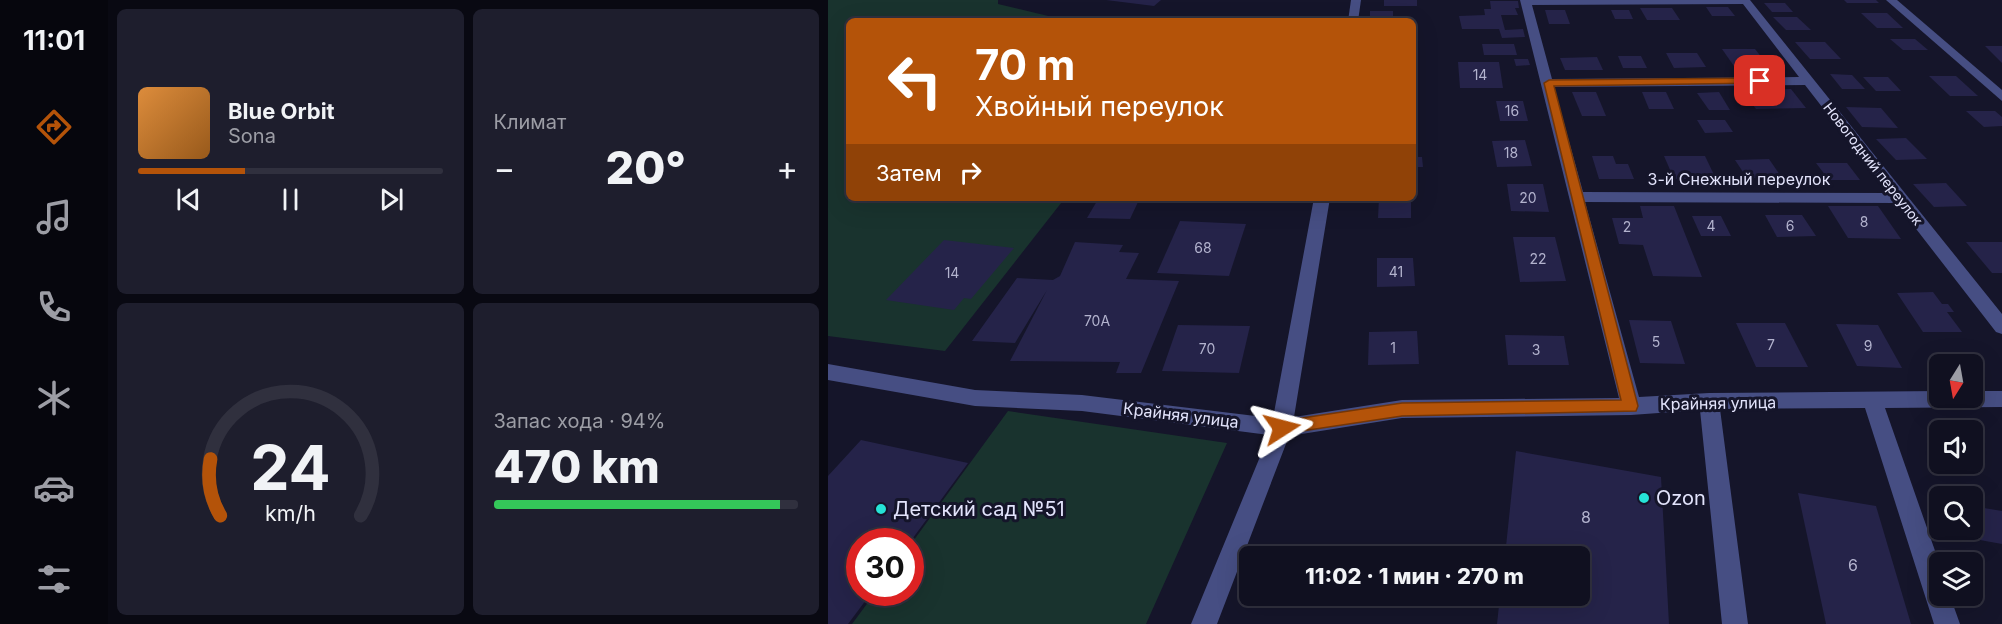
<!DOCTYPE html>
<html lang="ru">
<head>
<meta charset="utf-8">
<style>
	:root { --surface:#101020; --page:#1e1e2d; --text:#f1f3f6; --muted:#9c9da5; --line:#30303e; --accent:#b45309 }
	body { margin:0; font-family:Inter,sans-serif; background:var(--page); color:var(--text); height:100vh; display:flex; flex-direction:column; font-size:22px; white-space:nowrap }
	* { box-sizing:border-box; margin:0 }
	p { font-size:20px; color:var(--muted) }
	.icon { flex:none; width:33px; height:33px; fill:none; stroke:currentColor; stroke-width:2; stroke-linecap:round; stroke-linejoin:round }
	.map { position:relative; flex:1; overflow:hidden }
	.side { display:flex; flex-direction:column; gap:9px; padding:9px; background:#090912; width:720px }
	.side>* { flex:none }
	.banner { position:absolute; left:18px; top:18px; width:570px; height:183px; border-radius:9px; box-shadow:0 6px 24px #0002,0 0 0 2px var(--line); background:#b45309; color:#fff; overflow:hidden }
	.needle { width:39px; rotate:191deg }
	.controls { position:absolute; left:1101px; top:354px; display:grid; gap:12px }
	.controls a { display:grid; place-items:center; width:54px; height:54px; border-radius:9px; background:var(--surface); box-shadow:0 6px 24px #0002,0 0 0 2px var(--line); font-size:30px }
	.speed { position:absolute; left:18px; top:528px; display:flex; gap:12px; font-size:30px; font-weight:700; text-align:center }
	.speed>* { display:grid; place-content:center; width:78px; height:78px; border-radius:50%; background:var(--surface); box-shadow:0 6px 24px #0002,0 0 0 2px var(--line); line-height:1 }
	.speed .limit { border:9px solid #d22; background:#fff; color:#111 }
	.pin { position:absolute; display:grid; place-items:center; width:51px; height:51px; color:#fff; margin:-26px; border-radius:12px; box-shadow:0 3px 9px #0006 }
	.me { position:absolute; width:66px; margin:-33px; rotate:81deg; stroke-linejoin:round; filter:drop-shadow(0 0 4px #0008) }
	.turn { display:flex; align-items:center; gap:21px; height:126px; padding:0 30px; font-size:27px }
	.turn .icon { width:78px; height:78px; stroke-width:2.5 }
	.turn b { display:block; font-size:42px; line-height:51px }
	.then { display:flex; align-items:center; height:57px; padding:0 30px; background:#0003; gap:12px; font-size:22px }
	.big { font-size:45px; font-weight:800; line-height:1.1 }
	.side .widget { flex:1; display:flex; flex-direction:column; justify-content:center; gap:9px; min-width:0; padding:0 21px; border-radius:9px; background:var(--page) }
	.side .dial { align-items:center; gap:0 }
	.dial svg { height:156px; overflow:visible; fill:none; stroke:var(--line); stroke-width:7; stroke-linecap:round; text-anchor:middle }
	.dial text { fill:var(--text); stroke:none }
	.song { display:flex; align-items:center; gap:18px }
	.cover { width:72px; height:72px; border-radius:9px; background:linear-gradient(135deg,hsl(30 70% 55%),hsl(30 70% 35%)) }
	.played { height:6px; border-radius:3px; background:linear-gradient(90deg,var(--accent) 35%,var(--line) 35%) }
	.keys { display:flex; justify-content:space-around; direction:ltr }
	.heat { display:flex; justify-content:space-between; align-items:center; font-size:33px; direction:ltr }
	.charge { height:9px; border-radius:4px; background:linear-gradient(90deg,#34c759 94%,var(--line) 0) }
	.side .tiles { flex:1; display:grid; gap:9px; grid-template-columns:repeat(2,1fr) }
	.trip { position:absolute; left:411px; top:546px; width:351px; height:60px; border-radius:9px; background:var(--surface); box-shadow:0 6px 24px #0002,0 0 0 2px var(--line); font-weight:800; line-height:60px; text-align:center }
	main { display:flex; flex:1; min-height:0 }
	.dock { display:flex; flex-direction:column; width:108px; justify-content:space-around; align-items:center; background:#06060d; color:var(--muted) }
	.dock .icon { width:42px; height:42px }
	.dock .current { color:var(--accent) }
	.dock b { font-size:27px; color:var(--text) }
	.map>svg:first-child { display:block }
</style>
</head>
<body>
<main>
<nav class="dock">
<b>11:01</b>
<svg class="icon current" aria-label="directions" viewBox="0 0 24 24"><path d="M12 3l9 9-9 9-9-9zM9 14v-3h6M13 9l2 2-2 2"/></svg>
<svg class="icon" aria-label="music" viewBox="0 0 24 24"><path d="M9 18V5l10-2v13"/><circle cx="6" cy="18" r="3"/><circle cx="16" cy="16" r="3"/></svg>
<svg class="icon" aria-label="phone" viewBox="0 0 24 24"><path d="M5 4h4l2 5-3 2q2 4 5 5l2-3 5 2v4C11 20 4 13 5 4z"/></svg>
<svg class="icon" aria-label="climate" viewBox="0 0 24 24"><path d="M12 3v18M4 7l16 10M4 17L20 7"/></svg>
<svg class="icon" aria-label="car" viewBox="0 0 24 24"><path d="M5 17H2v-5l4-1 3-4h7l3 4 3 1v5h-3M9 17h6M6 11h13"/><circle cx="7" cy="17" r="2"/><circle cx="17" cy="17" r="2"/></svg>
<svg class="icon" aria-label="filters" viewBox="0 0 24 24"><path d="M4 7h16M4 17h16"/><circle cx="9" cy="7" r="2"/><circle cx="15" cy="17" r="2"/></svg>
</nav>
<section class="side">
<div class="tiles">
<div class="widget">
<div class="song"><i class="cover"></i><div><b>Blue Orbit</b><p>Sona</p></div></div>
<div class="played"></div>
<div class="keys"><svg class="icon" aria-label="previous" viewBox="0 0 24 24"><path d="M18 5L8 12l10 7zM5 5v14"/></svg><svg class="icon" aria-label="pause" viewBox="0 0 24 24"><path d="M8 5v14M16 5v14"/></svg><svg class="icon" aria-label="next" viewBox="0 0 24 24"><path d="M6 5l10 7-10 7zM19 5v14"/></svg></div>
</div>
<div class="widget"><p>Климат</p>
<div class="heat"><a>−</a><b class="big">20°</b><a>+</a></div>
</div>
<div class="widget dial"><svg viewBox="0 0 100 80">
<path d="M14 69A42 42 0 1 1 86 69"/>
<path d="M14 69A42 42 0 0 1 9 40" stroke="#b45309"/>
<text x="50" y="56" font-size="32" font-weight="700">24</text>
<text x="50" y="72" font-size="11">km/h</text>
</svg></div>
<div class="widget"><p>Запас хода · 94%</p><b class="big">470 km</b><div class="charge"></div></div>
</div>
</section>
<div class="map">
<svg width="1174" height="624" viewBox="0 0 1174 624">
	<rect width="100%" height="100%" fill="#15152a"/>
	<!-- green -->
	<g fill="#19332e">
		<path d="M0,0H170V4L241,21H21V198H237L117,351L0,336Z"/>
		<path d="M180,411L399,443L318,624H24L47,593L82,592L83,544Z"/>
	</g>
	<!-- building -->
	<g fill="#252349">
		<path d="M278,0H333L326,6Z"/>
		<rect x="556" y="0" width="33" height="6"/>
		<path d="M1016,0H1048L1051,3H1019Z"/>
		<path d="M662,1H690L691,8H687L690,15H673L677,30L695,29L697,37L674,38L671,29H634L631,16L657,15L656,9H663Z"/>
		<path d="M936,3H957L965,12H944Z"/>
		<path d="M878,7H900L907,16H884Z"/>
		<path d="M812,8H844L852,20H819Z"/>
		<path d="M717,10H737L742,24H721Z"/>
		<path d="M783,10H801L805,19H787Z"/>
		<rect x="542" y="11" width="23" height="9"/>
		<path d="M1033,13H1059L1075,28H1049Z"/>
		<path d="M945,17H969L983,30H958Z"/>
		<path d="M1062,39H1087L1100,50H1075Z"/>
		<path d="M967,42H997L1013,59H982Z"/>
		<path d="M654,44H686L689,55H656Z"/>
		<path d="M1157,46H1174V63Z"/>
		<path d="M894,49H927L942,68L908,69Z"/>
		<path d="M838,53H869L878,67L846,68Z"/>
		<path d="M790,56H813L819,68H795Z"/>
		<path d="M769,57L775,70H737L732,58Z"/>
		<path d="M686,59H700L702,65L688,66Z"/>
		<path d="M630,62H671L675,88H632Z"/>
		<path d="M1002,74L1024,75L1037,89H1014Z"/>
		<path d="M1101,76H1128L1150,96H1122Z"/>
		<path d="M1035,77H1060L1073,91H1048Z"/>
		<path d="M963,89L978,108L928,109L914,91Z"/>
		<path d="M744,92H768L778,116H754Z"/>
		<path d="M814,92H838L846,109H821Z"/>
		<path d="M891,92L902,110H881L869,93Z"/>
		<path d="M668,101H695L700,121H672Z"/>
		<path d="M1018,107L1053,108L1070,128L1034,127Z"/>
		<path d="M1138,111H1167L1174,117V126L1156,127Z"/>
		<path d="M869,120H897L905,132L877,133Z"/>
		<path d="M1078,138L1099,159L1068,160L1048,139Z"/>
		<path d="M697,140L704,166L669,167L664,141Z"/>
		<path d="M764,156H785L788,164H800L806,179H771Z"/>
		<path d="M836,156H877L888,179H846Z"/>
		<path d="M585,157H594L595,167H585Z"/>
		<path d="M941,159L954,178H919L907,160Z"/>
		<path d="M988,163H1019L1032,180H1001Z"/>
		<path d="M1118,183L1139,206L1106,207L1085,184Z"/>
		<path d="M679,184H715L721,212L683,211Z"/>
		<path d="M295,198H332L329,203L310,202L302,219L259,218L269,201H293Z"/>
		<path d="M551,198H583V218H550Z"/>
		<path d="M812,206H846L874,277L825,276L815,245L791,244L784,218H815Z"/>
		<path d="M1000,206H1050L1073,239L1020,238Z"/>
		<path d="M937,215H974L988,236L949,237Z"/>
		<path d="M864,216H893L903,236H873Z"/>
		<path d="M352,221L418,224L401,276L329,273Z"/>
		<path d="M685,237H727L738,281L692,282Z"/>
		<path d="M116,240L186,248L143,299L136,298L126,310L58,300Z"/>
		<path d="M247,242L295,245L291,252L311,253L298,279L351,281L313,373H288L292,362L182,361L219,290L187,343L144,341L189,278L225,280L232,276Z"/>
		<path d="M1138,242H1174V273H1164Z"/>
		<path d="M549,258H585L587,286L549,287Z"/>
		<path d="M1105,292L1114,304H1120L1126,312H1119L1134,332H1095L1069,293Z"/>
		<path d="M801,320L843,321L857,364L812,363Z"/>
		<path d="M908,323H957L980,367H928Z"/>
		<path d="M1008,324L1050,325L1074,368L1029,366Z"/>
		<path d="M350,325L422,326L411,373L334,371Z"/>
		<path d="M589,331L591,364L540,365L541,332Z"/>
		<path d="M677,335L736,336L741,365H680Z"/>
		<path d="M33,440L140,463L82,542H32V592H44L20,624H0V476Z"/>
		<path d="M688,451L833,477L841,624H669L672,596H752V556H677Z"/>
		<path d="M970,493L1048,506L1083,624H998Z"/>
		<path d="M1144,506L1174,511V544L1124,535L1122,530H1144Z"/>
	</g>
	<g fill="none" stroke-linecap="round" stroke-linejoin="round">
		<!-- minor -->
		<g fill="#464e83" fill-rule="evenodd">
			<path d="M523,0H533L530,21H520Z"/>
			<path d="M692,0H922L1174,314V334L1168,332L1068,203L757,202L811,397L881,393L1112,391V398H1144V391H1174V407L1057,408L1112,565V596H1122L1132,624H1106L1037,408L892,409L920,624H894L872,410L803,415L574,418L461,436L389,624H363L441,435L254,411L147,406L0,380V364L147,390L254,395L445,418L486,198H502L466,417L574,400L791,398ZM915,4L971,77L724,79L704,5ZM977,85L1061,193L755,192L726,87Z"/>
			<path d="M1058,0H1069L1174,90V101Z"/>
		</g>
	</g>
	<!-- route -->
	<path fill="#b45309" stroke="#753606" stroke-width="1.5" d="M932,78L937,81L935,83L726,86L810,406L808,411L574,416L454,434L449,432L446,428L449,423L454,421L574,403L793,400L716,83L721,80Z"/>
	<!-- markers -->
	<g fill="#26e3d7" stroke="#15152a" stroke-width="2">
		<circle cx="816" cy="498" r="6"/>
		<circle cx="53" cy="509" r="6"/>
	</g>
	<g text-anchor="middle" stroke-width="6" stroke-linejoin="round" paint-order="stroke">
		<!-- number labels -->
		<g font-size="14" fill="#b3b3ce">
			<text x="652" y="80">14</text>
			<text x="684" y="116">16</text>
			<text x="683" y="158">18</text>
			<text x="700" y="203">20</text>
			<text x="1036" y="227">8</text>
			<text x="883" y="231">4</text>
			<text x="962" y="231">6</text>
			<text x="799" y="232">2</text>
			<text x="375" y="253">68</text>
			<text x="710" y="264">22</text>
			<text x="568" y="277">41</text>
			<text x="124" y="278">14</text>
			<text x="269" y="326">70А</text>
			<text x="828" y="347">5</text>
			<text x="943" y="350">7</text>
			<text x="1040" y="351">9</text>
			<text x="565" y="353">1</text>
			<text x="379" y="354">70</text>
			<text x="708" y="355">3</text>
		</g>
		<!-- far-street labels -->
		<g font-size="14" fill="#e2e3fb" stroke="#15152a">
			<text transform="translate(1045 164) rotate(52)" y="5">Новогодний переулок</text>
		</g>
		<!-- street labels -->
		<g font-size="16" fill="#e2e3fb" stroke="#15152a">
			<text x="911" y="185">3-й Снежный переулок</text>
			<text transform="translate(890 403) rotate(-1)" y="6">Крайняя улица</text>
			<text transform="translate(353 415) rotate(7)" y="6">Крайняя улица</text>
		</g>
		<!-- near-number labels -->
		<g font-size="16" fill="#b3b3ce">
			<text x="758" y="523">8</text>
			<text x="1025" y="571">6</text>
		</g>
		<!-- near-poi labels -->
		<g font-size="20" fill="#e2e3fb" stroke="#15152a" text-anchor="start">
			<text x="828" y="505">Ozon</text>
			<text x="65" y="516">Детский сад №51</text>
		</g>
	</g>
</svg>
<div class="controls">
<a><svg class="needle" viewBox="-14 -14 28 28"><path d="M0-13l5 13h-10z" fill="#e53935"/><path d="M0 13l5-13h-10z" fill="#9c9da5"/></svg></a>
<a><svg class="icon" aria-label="sound" viewBox="0 0 24 24"><path d="M4 9h4l5-4v14l-5-4H4zM17 9q2 3 0 6"/></svg></a>
<a><svg class="icon" aria-label="search" viewBox="0 0 24 24"><circle cx="10" cy="10" r="6"/><path d="M15 15l6 6"/></svg></a>
<a><svg class="icon" aria-label="layers" viewBox="0 0 24 24"><path d="M12 4l9 5-9 5-9-5zM3 14l9 5 9-5"/></svg></a>
</div>
<div class="speed"><div class="limit">30</div></div>
<div class="pin" style="left:932px;top:81px;background:#d93025"><svg class="icon" aria-label="arrive" viewBox="0 0 24 24"><path d="M6 21V4h12l-3 4 3 4H6"/></svg></div>
<svg class="me" style="left:454px;top:428px" viewBox="-20 -20 40 40"><path d="M0-17L14 15 0 8-14 15z" fill="#b45309" stroke="#fff" stroke-width="4"/></svg>
<div class="trip">11:02 · 1 мин · 270 m</div>
<div class="banner">
<div class="turn"><svg class="icon" aria-label="left" viewBox="0 0 24 24"><path d="M17 20v-9H6M10 6l-5 5 5 5"/></svg><div><b>70 m</b>Хвойный переулок</div></div>
<div class="then">Затем<svg class="icon" aria-label="right" viewBox="0 0 24 24"><path d="M7 20v-9h11M14 6l5 5-5 5"/></svg></div>
</div>
</div>
</main>
</body>
</html>
